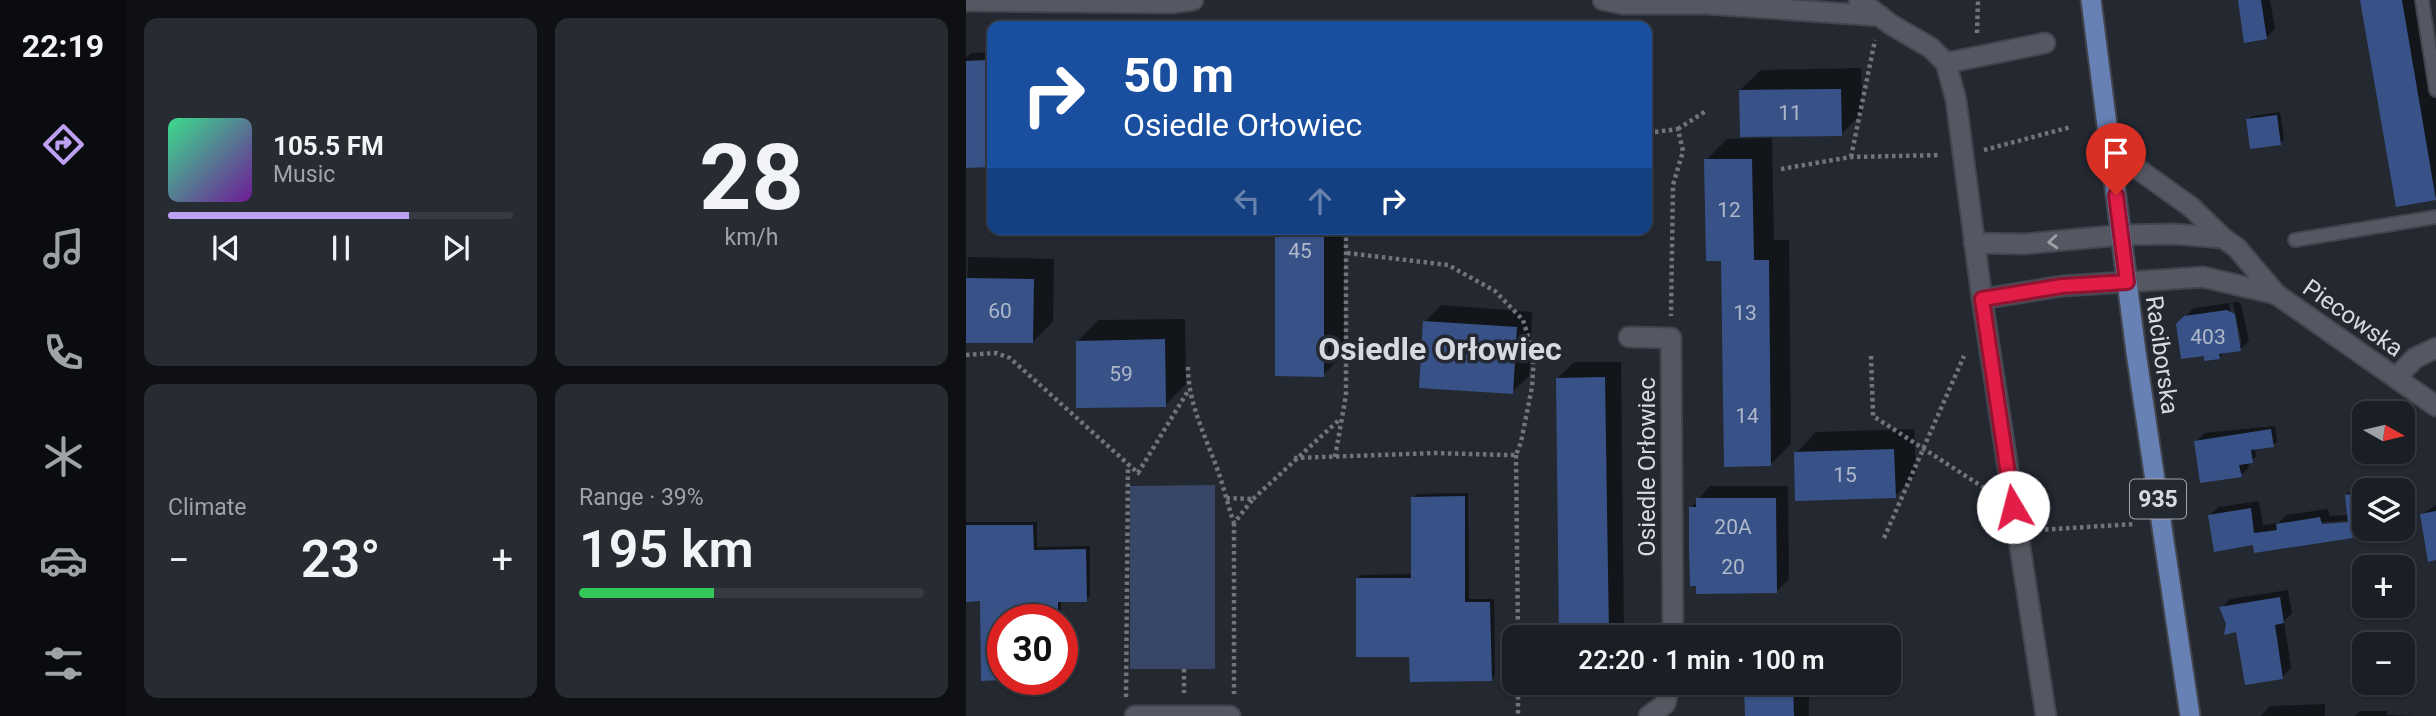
<!DOCTYPE html>
<html lang="en">
<head>
<meta charset="utf-8">
<style>
	:root { --surface:#1a1e25; --page:#272b32; --text:#f1f3f6; --muted:#9fa2a7; --line:#383c42; --accent:#bca0f2 }
	body { margin:0; font-family:Roboto,sans-serif; background:var(--page); color:var(--text); height:100vh; display:flex; flex-direction:column; font-size:26px; white-space:nowrap }
	* { box-sizing:border-box; margin:0 }
	p { font-size:23px; color:var(--muted) }
	.icon { flex:none; width:38px; height:38px; fill:none; stroke:currentColor; stroke-width:2; stroke-linecap:round; stroke-linejoin:round }
	.map { position:relative; flex:1; overflow:hidden }
	.sheet { display:flex; flex-direction:column; gap:18px; padding:18px; background:#0e1014; width:840px }
	.sheet>* { flex:none }
	.top-card { position:absolute; left:21px; top:21px; width:665px; height:214px; border-radius:14px; box-shadow:0 2px 5px #0004,0 0 0 2px var(--line); background:#1a4fa0; color:#fff; overflow:hidden }
	.needle { width:46px; rotate:98deg }
	.buttons { position:absolute; left:1386px; top:401px; display:grid; gap:14px }
	.buttons a { display:grid; place-items:center; width:63px; height:63px; border-radius:14px; background:var(--surface); box-shadow:0 2px 5px #0004,0 0 0 2px var(--line); font-size:35px }
	.speed { position:absolute; left:21px; top:604px; display:flex; gap:14px; font-size:35px; font-weight:700; text-align:center }
	.speed>* { display:grid; place-content:center; width:91px; height:91px; border-radius:50%; background:var(--surface); box-shadow:0 2px 5px #0004,0 0 0 2px var(--line); line-height:1 }
	.speed .limit { border:10px solid #d22; background:#fff; color:#111 }
	.pin { position:absolute; display:grid; place-items:center; width:60px; height:60px; color:#fff; margin:-72px -30px; border-radius:50% 50% 50% 0; rotate:-45deg; box-shadow:0 0 7px #0007 }
	.pin .icon { rotate:45deg }
	.me { position:absolute; width:77px; margin:-38px; rotate:352deg; stroke-linejoin:round; filter:drop-shadow(0 0 5px #0008) }
	.turn { display:flex; align-items:center; gap:24px; height:147px; padding:0 21px; font-size:32px }
	.turn .icon { width:91px; height:91px; stroke-width:2.5 }
	.turn b { display:block; font-size:49px; line-height:60px }
	.lanes { display:flex; align-items:center; height:66px; padding:0 21px; background:#0003; justify-content:center; gap:35px; direction:ltr }
	.lanes .off { opacity:.35 }
	.big { font-size:52px; font-weight:600; line-height:1.1 }
	.sheet .card { flex:1; display:flex; flex-direction:column; justify-content:center; gap:10px; min-width:0; padding:0 24px; border-radius:14px; background:var(--page) }
	.sheet .dial { align-items:center; gap:0 }
	.dial b { font-size:91px; line-height:1 }
	.song { display:flex; align-items:center; gap:21px }
	.cover { width:84px; height:84px; border-radius:10px; background:linear-gradient(135deg,hsl(150 70% 55%),hsl(280 70% 35%)) }
	.played { height:7px; border-radius:4px; background:linear-gradient(90deg,var(--accent) 70%,var(--line) 70%) }
	.keys { display:flex; justify-content:space-around; direction:ltr }
	.heat { display:flex; justify-content:space-between; align-items:center; font-size:38px; direction:ltr }
	.charge { height:10px; border-radius:5px; background:linear-gradient(90deg,#34c759 39%,var(--line) 0) }
	.sheet .tiles { flex:1; display:grid; gap:18px; grid-template-columns:repeat(2,1fr) }
	.trip { position:absolute; left:536px; top:625px; width:399px; height:70px; border-radius:14px; background:var(--surface); box-shadow:0 2px 5px #0004,0 0 0 2px var(--line); font-weight:600; line-height:70px; text-align:center }
	main { display:flex; flex:1; min-height:0 }
	.menu { display:flex; flex-direction:column; width:126px; justify-content:space-around; align-items:center; background:#0a0c0f; color:var(--muted) }
	.menu .icon { width:49px; height:49px }
	.menu .current { color:var(--accent) }
	.menu b { font-size:32px; color:var(--text) }
	.map>svg:first-child { display:block }
</style>
</head>
<body>
<main>
<nav class="menu">
<b>22:19</b>
<svg class="icon current" aria-label="directions" viewBox="0 0 24 24"><path d="M12 3l9 9-9 9-9-9zM9 14v-3h6M13 9l2 2-2 2"/></svg>
<svg class="icon" aria-label="music" viewBox="0 0 24 24"><path d="M9 18V5l10-2v13"/><circle cx="6" cy="18" r="3"/><circle cx="16" cy="16" r="3"/></svg>
<svg class="icon" aria-label="phone" viewBox="0 0 24 24"><path d="M5 4h4l2 5-3 2q2 4 5 5l2-3 5 2v4C11 20 4 13 5 4z"/></svg>
<svg class="icon" aria-label="climate" viewBox="0 0 24 24"><path d="M12 3v18M4 7l16 10M4 17L20 7"/></svg>
<svg class="icon" aria-label="car" viewBox="0 0 24 24"><path d="M5 17H2v-5l4-1 3-4h7l3 4 3 1v5h-3M9 17h6M6 11h13"/><circle cx="7" cy="17" r="2"/><circle cx="17" cy="17" r="2"/></svg>
<svg class="icon" aria-label="filters" viewBox="0 0 24 24"><path d="M4 7h16M4 17h16"/><circle cx="9" cy="7" r="2"/><circle cx="15" cy="17" r="2"/></svg>
</nav>
<section class="sheet">
<div class="tiles">
<div class="card">
<div class="song"><i class="cover"></i><div><b>105.5 FM</b><p>Music</p></div></div>
<div class="played"></div>
<div class="keys"><svg class="icon" aria-label="previous" viewBox="0 0 24 24"><path d="M18 5L8 12l10 7zM5 5v14"/></svg><svg class="icon" aria-label="pause" viewBox="0 0 24 24"><path d="M8 5v14M16 5v14"/></svg><svg class="icon" aria-label="next" viewBox="0 0 24 24"><path d="M6 5l10 7-10 7zM19 5v14"/></svg></div>
</div>
<div class="card dial"><b>28</b><p>km/h</p></div>
<div class="card"><p>Climate</p>
<div class="heat"><a>−</a><b class="big">23°</b><a>+</a></div>
</div>
<div class="card"><p>Range · 39%</p><b class="big">195 km</b><div class="charge"></div></div>
</div>
</section>
<div class="map">
<svg width="1470" height="716" viewBox="0 0 1470 716">
	<rect width="100%" height="100%" fill="#232831"/>
	<!-- green -->
	<path fill="#384768" d="M249,485V669H164V486Z"/>
	<!-- shadow -->
	<g fill="#0007" fill-rule="evenodd">
		<path d="M1273,0H1304L1309,29L1300,38Z"/>
		<path d="M1396,0H1455L1470,86V198L1432,205Z"/>
		<path d="M26,52V161L22,165L0,166V58L5,53Z"/>
		<path d="M681,54H686V100L681,105Z"/>
		<path d="M895,68L896,113L875,134L774,90L795,70Z"/>
		<path d="M1314,112L1318,139L1314,143L1282,120L1286,116Z"/>
		<path d="M806,138L808,240H823L825,444L805,464L756,259L740,160L761,139Z"/>
		<path d="M311,229H378V354L357,375Z"/>
		<path d="M2,257L88,259L87,321L67,342L0,341Z"/>
		<path d="M1271,302L1275,304L1283,341L1274,349L1259,351L1253,358L1239,354L1212,324L1228,308ZM1267,303L1276,345H1272L1263,304Z"/>
		<path d="M475,305L566,312L563,376L546,392L459,322Z"/>
		<path d="M219,319L220,384L199,405L112,341L132,320Z"/>
		<path d="M608,362H655L658,637H595L592,378Z"/>
		<path d="M1309,426L1311,441L1307,445L1289,448L1290,457L1282,462L1283,467L1275,475L1230,442L1238,433Z"/>
		<path d="M948,429L950,475L929,496L830,453L850,432Z"/>
		<path d="M744,486H822L823,579L810,592L725,508Z"/>
		<path d="M1410,488L1411,490H1398V518L1393,519L1395,528L1386,536L1289,543L1244,515L1253,507L1293,501L1297,525L1313,523L1320,515L1362,509L1364,516L1383,515L1380,495L1384,491ZM1384,520V524L1347,527V523Z"/>
		<path d="M502,493L503,599H528L529,675L525,679L445,655L391,579L395,575L447,574V498L451,494Z"/>
		<path d="M1470,505V559L1455,515Z"/>
		<path d="M0,522H71V547L124,546V596L120,600H95V620H37L16,600H0Z"/>
		<path d="M1322,590L1326,613L1318,621L1325,668L1316,677L1272,630L1261,624L1255,608L1264,599Z"/>
		<path d="M842,625V637H784L795,626Z"/>
		<rect x="780" y="682" width="63" height="34"/>
		<path d="M1359,704V716H1295L1304,706Z"/>
		<path d="M1394,711H1421V715L1447,716H1389Z"/>
	</g>
	<!-- building -->
	<g fill="#385287">
		<path d="M1272,0H1295L1301,39L1278,43Z"/>
		<path d="M1394,0H1436L1470,200L1430,207Z"/>
		<path d="M21,60L22,167L0,168V61Z"/>
		<path d="M875,89L876,136L774,137L773,90Z"/>
		<path d="M1311,115L1315,145L1284,149L1280,119Z"/>
		<path d="M738,159H786L788,260H803L805,466L758,467L755,261H740Z"/>
		<path d="M309,229H358V377L309,376Z"/>
		<path d="M0,278L68,279L67,343H0Z"/>
		<path d="M1261,310L1269,314L1275,351L1253,354L1254,359L1238,361V356L1215,359L1210,324L1218,316Z"/>
		<path d="M457,321L551,327L547,394L453,388Z"/>
		<path d="M199,339L200,407L110,408V341Z"/>
		<path d="M639,377L643,637H593L590,378Z"/>
		<path d="M1305,429L1308,447L1285,450L1287,463L1273,465L1276,477L1234,483L1228,441Z"/>
		<path d="M928,449L930,498L829,501L828,452Z"/>
		<path d="M1398,492V520L1382,523L1379,495Z"/>
		<path d="M499,496V602H524L526,681L444,682L443,657H390V578H445V497Z"/>
		<path d="M730,498H810L811,593L730,594V586H724L723,548V507H730Z"/>
		<path d="M1285,508L1288,533L1311,530L1310,524L1354,517L1356,524L1385,522L1387,538L1288,553L1287,545L1248,552L1242,515Z"/>
		<path d="M1470,511V560L1462,562L1454,514Z"/>
		<path d="M0,525H67L68,550L120,549L121,602H92V620H37V680L15,681L14,601L0,602Z"/>
		<path d="M1314,597L1318,623L1309,625L1317,679L1279,685L1270,632L1258,635L1260,624L1253,607Z"/>
		<path d="M593,682H643V685L594,687Z"/>
		<path d="M778,682H827L828,716H779Z"/>
	</g>
	<g fill="none" stroke-linecap="round" stroke-linejoin="round">
		<defs>
			<g id="service">
				<path d="M1456,0L1470,90"/>
				<path d="M1329,240L1470,217"/>
			</g>
			<g id="minor">
				<path d="M637,0L657,4H741L914,16"/>
				<path d="M893,0L924,24L965,48L980,63L990,100L1016,299L1080,716"/>
				<path d="M0,1L206,3L227,0"/>
				<path d="M980,63L1079,43"/>
				<path d="M1008,243L1058,244L1155,235"/>
				<path d="M1016,299L1096,286L1161,282"/>
				<path d="M663,337L705,338L707,637"/>
				<path d="M1430,378L1449,358L1470,348"/>
				<path d="M169,716H264"/>
				<path d="M683,716L699,704L705,682"/>
			</g>
			<g id="tertiary">
				<path d="M1144,149L1225,207L1257,238"/>
				<path d="M1155,235L1208,234L1257,238L1271,248L1310,294L1470,406"/>
				<path d="M1161,282L1237,277L1310,294"/>
			</g>
			<path id="primary" d="M1125,0L1170,352L1224,716"/>
		</defs>
		<!-- service casing -->
		<use href="#service" stroke="#42454d" stroke-width="16"/>
		<!-- minor casing -->
		<use href="#minor" stroke="#42454d" stroke-width="23"/>
		<!-- tertiary casing -->
		<use href="#tertiary" stroke="#42454d" stroke-width="23"/>
		<!-- primary casing -->
		<use href="#primary" stroke="#42454d" stroke-width="23"/>
		<!-- path -->
		<g stroke="#70747c" stroke-width="4.5" stroke-dasharray="3.5 3.5" stroke-linecap="butt">
			<path d="M1011,33L1012,0"/>
			<path d="M712,129L740,111"/>
			<path d="M689,132L712,129L717,151L707,185L705,316"/>
			<path d="M1018,150L1105,127"/>
			<path d="M885,157L909,40"/>
			<path d="M815,169L885,157L975,155"/>
			<path d="M0,355L30,353L44,358L172,473L222,391"/>
			<path d="M905,356L907,416L1023,491"/>
			<path d="M222,367C222,404 240,437 252,471C258,488 262,506 268,523L287,499L259,498"/>
			<path d="M550,455L552,637"/>
			<path d="M369,457L380,395V229"/>
			<path d="M328,458L468,453L540,455H550L555,442L566,387L568,356L557,320L529,291L482,265L381,253"/>
			<path d="M287,499L374,419"/>
			<path d="M268,523V694"/>
			<path d="M1072,530L1169,524"/>
			<path d="M918,538L998,356"/>
			<path d="M218,669V693"/>
			<path d="M552,682V716"/>
			<path d="M160,697L162,465"/>
		</g>
		<!-- service -->
		<use href="#service" stroke="#535862" stroke-width="12"/>
		<!-- minor -->
		<use href="#minor" stroke="#535862" stroke-width="19"/>
		<!-- tertiary -->
		<use href="#tertiary" stroke="#535862" stroke-width="19"/>
		<!-- primary -->
		<use href="#primary" stroke="#6881b4" stroke-width="19"/>
	</g>
	<!-- one-way arrows -->
	<defs><path id="oneway-chevron" d="M-2-3.5L2.5 0L-2 3.5" fill="none" stroke-width="1.6" stroke-linecap="round" stroke-linejoin="round" transform="scale(1.75)"/></defs>
	<use stroke="#9ca0a7" href="#oneway-chevron" transform="translate(1087 242) rotate(175)"/>
	<g fill="none" stroke-linecap="round" stroke-linejoin="round">
		<defs>
			<path id="route" d="M1047,507L1016,299L1096,286L1161,282L1150,195"/>
		</defs>
		<!-- route casing -->
		<use href="#route" stroke="#92132f" stroke-width="18"/>
		<!-- route -->
		<use href="#route" stroke="#e11d48" stroke-width="12"/>
	</g>
	<g text-anchor="middle" stroke-width="7" stroke-linejoin="round" paint-order="stroke">
		<!-- number labels -->
		<g font-size="21" fill="#afb8ca">
			<text x="824" y="120">11</text>
			<text x="763" y="217">12</text>
			<text x="334" y="258">45</text>
			<text x="34" y="318">60</text>
			<text x="779" y="320">13</text>
			<text x="1242" y="344">403</text>
			<text x="155" y="381">59</text>
			<text x="781" y="423">14</text>
			<text x="879" y="482">15</text>
			<text x="767" y="534">20A</text>
			<text x="767" y="574">20</text>
		</g>
		<!-- shield labels -->
		<rect fill="#232831" stroke="#a1a5ac" stroke-width="2" x="1164" y="479.5" width="56" height="39" rx="5"/>
		<g font-size="23" font-weight="bold" fill="#d7dae0">
			<text x="1192" y="507">935</text>
		</g>
		<!-- street labels -->
		<g font-size="24" fill="#d7dae0" stroke="#232831">
			<text transform="translate(1387 318) rotate(35)" y="8">Piecowska</text>
			<text transform="translate(1196 355) rotate(82)" y="8">Raciborska</text>
			<text transform="translate(681 467) rotate(-90)" y="8">Osiedle Orłowiec</text>
		</g>
		<!-- district labels -->
		<g font-size="32" font-weight="bold" fill="#d7dae0" stroke="#232831">
			<text x="474" y="360">Osiedle Orłowiec</text>
		</g>
	</g>
</svg>
<div class="buttons">
<a><svg class="needle" viewBox="-14 -14 28 28"><path d="M0-13l5 13h-10z" fill="#e53935"/><path d="M0 13l5-13h-10z" fill="#9fa2a7"/></svg></a>
<a><svg class="icon" aria-label="layers" viewBox="0 0 24 24"><path d="M12 4l9 5-9 5-9-5zM3 14l9 5 9-5"/></svg></a>
<a>+</a>
<a>−</a>
</div>
<div class="speed"><div class="limit">30</div></div>
<div class="pin" style="left:1150px;top:195px;background:#d93025"><svg class="icon" aria-label="arrive" viewBox="0 0 24 24"><path d="M6 21V4h12l-3 4 3 4H6"/></svg></div>
<svg class="me" style="left:1047px;top:507px" viewBox="-20 -20 40 40"><circle r="19" fill="#fff"/><path d="M0-13L10 11 0 6-10 11z" fill="#e11d48"/></svg>
<div class="trip">22:20 · 1 min · 100 m</div>
<div class="top-card">
<div class="turn"><svg class="icon" aria-label="right" viewBox="0 0 24 24"><path d="M7 20v-9h11M14 6l5 5-5 5"/></svg><div><b>50 m</b>Osiedle Orłowiec</div></div>
<div class="lanes"><svg class="icon off" aria-label="left" viewBox="0 0 24 24"><path d="M17 20v-9H6M10 6l-5 5 5 5"/></svg><svg class="icon off" aria-label="ahead" viewBox="0 0 24 24"><path d="M12 20V5M6 11l6-6 6 6"/></svg><svg class="icon" aria-label="right" viewBox="0 0 24 24"><path d="M7 20v-9h11M14 6l5 5-5 5"/></svg></div>
</div>
</div>
</main>
</body>
</html>
